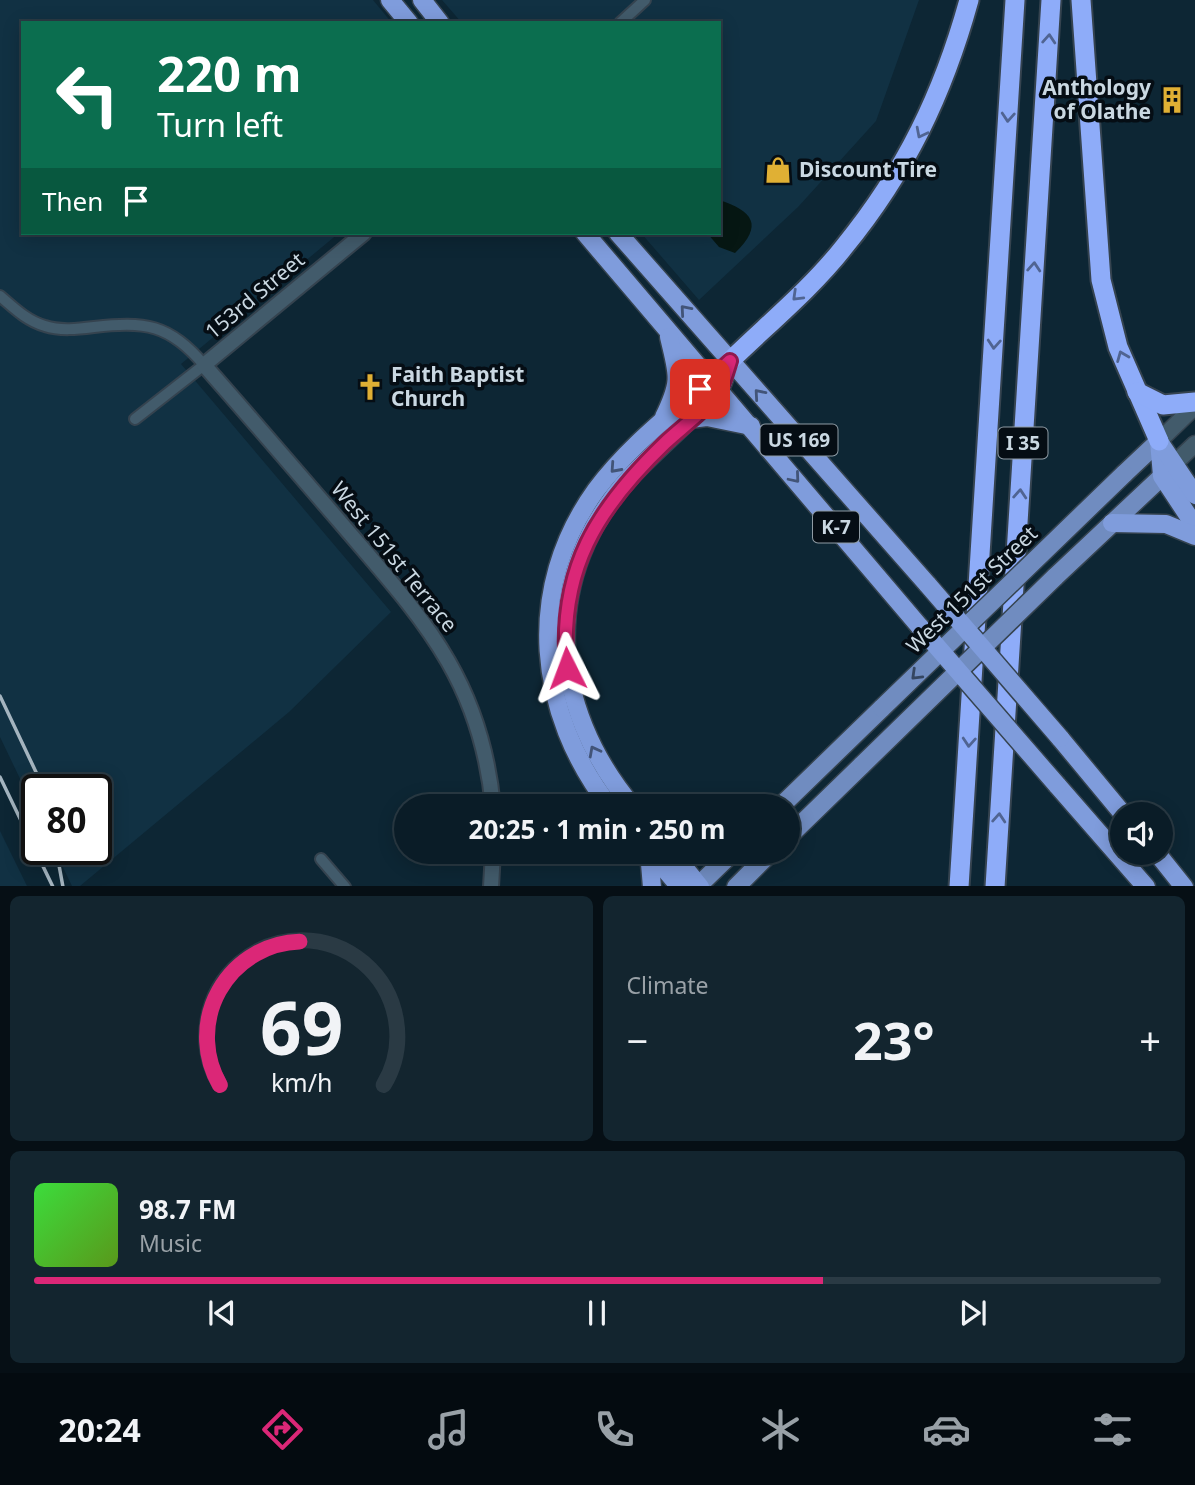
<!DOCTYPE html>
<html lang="en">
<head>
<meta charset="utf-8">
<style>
	:root { --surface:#0a1c27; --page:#13252f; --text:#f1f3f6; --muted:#99a1a7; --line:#2a3a44; --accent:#db2777 }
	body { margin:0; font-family:"Noto Sans",sans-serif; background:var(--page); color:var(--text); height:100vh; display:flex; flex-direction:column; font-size:26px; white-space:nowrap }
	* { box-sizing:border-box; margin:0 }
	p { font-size:23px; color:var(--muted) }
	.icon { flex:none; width:38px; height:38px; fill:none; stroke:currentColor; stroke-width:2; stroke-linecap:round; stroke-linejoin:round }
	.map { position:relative; height:886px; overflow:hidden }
	.sheet { display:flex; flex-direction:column; gap:10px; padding:10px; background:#060f15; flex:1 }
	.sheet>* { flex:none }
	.banner { position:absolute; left:21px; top:21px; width:700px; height:214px; border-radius:0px; box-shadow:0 4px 18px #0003,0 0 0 2px var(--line); background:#0b6e4f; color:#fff; overflow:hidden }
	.tools { position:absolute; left:1110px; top:802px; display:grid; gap:14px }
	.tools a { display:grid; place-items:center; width:63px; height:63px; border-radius:50%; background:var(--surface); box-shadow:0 4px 18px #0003,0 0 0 2px var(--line); font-size:35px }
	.speed { position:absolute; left:21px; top:774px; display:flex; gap:14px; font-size:35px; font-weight:700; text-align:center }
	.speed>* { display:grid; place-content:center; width:91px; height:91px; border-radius:50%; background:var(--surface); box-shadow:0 4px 18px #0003,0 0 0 2px var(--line); line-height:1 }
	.speed .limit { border:4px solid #111; border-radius:10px; background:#fff; color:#111 }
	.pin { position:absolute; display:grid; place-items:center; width:60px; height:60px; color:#fff; margin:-30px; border-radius:14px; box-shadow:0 4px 10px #0006 }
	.me { position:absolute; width:77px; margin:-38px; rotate:357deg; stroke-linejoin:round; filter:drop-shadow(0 0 5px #0008) }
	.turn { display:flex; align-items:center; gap:24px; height:147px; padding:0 21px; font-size:32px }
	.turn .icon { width:91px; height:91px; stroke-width:2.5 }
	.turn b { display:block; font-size:49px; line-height:60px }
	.then { display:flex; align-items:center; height:66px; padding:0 21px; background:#0003; gap:14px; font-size:26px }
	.big { font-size:52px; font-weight:700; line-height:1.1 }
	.sheet .widget { flex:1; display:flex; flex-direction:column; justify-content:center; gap:10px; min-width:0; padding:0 24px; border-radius:10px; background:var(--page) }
	.sheet .dial { align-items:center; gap:0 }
	.dial svg { height:182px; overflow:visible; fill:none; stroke:var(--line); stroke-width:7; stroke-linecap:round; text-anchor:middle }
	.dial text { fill:var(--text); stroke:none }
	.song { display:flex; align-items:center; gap:21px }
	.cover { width:84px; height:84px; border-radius:10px; background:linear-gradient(135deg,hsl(120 70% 55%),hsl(90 70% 35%)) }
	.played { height:7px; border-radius:4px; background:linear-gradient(90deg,var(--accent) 70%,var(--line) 70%) }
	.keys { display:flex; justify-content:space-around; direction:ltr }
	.heat { display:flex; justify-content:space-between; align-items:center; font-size:38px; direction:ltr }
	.sheet .tiles { flex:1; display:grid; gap:10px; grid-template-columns:1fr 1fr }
	.widget:last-child { grid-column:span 2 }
	.trip { position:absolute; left:394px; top:794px; width:406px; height:70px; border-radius:35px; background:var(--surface); box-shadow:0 4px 18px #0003,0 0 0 2px var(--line); font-weight:700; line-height:70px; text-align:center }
	.tab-bar { display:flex; height:112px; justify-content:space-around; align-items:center; background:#040b10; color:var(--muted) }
	.tab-bar .icon { width:49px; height:49px }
	.tab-bar .current { color:var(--accent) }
	.tab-bar b { font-size:32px; color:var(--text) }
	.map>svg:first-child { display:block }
</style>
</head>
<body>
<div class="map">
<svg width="1195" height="887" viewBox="0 0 1195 887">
	<rect width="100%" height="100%" fill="#0d2634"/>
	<!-- built -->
	<g fill="#113143">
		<path d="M0,0H373L392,23H23V233H339L181,364L391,612L289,712L80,886H72L54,849H96V789H37V814L0,737Z"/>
		<path d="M442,0H919L876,121L798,207L699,300L641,233H719V23H462Z"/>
		<path d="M0,831L27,886H0Z"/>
	</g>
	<!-- water -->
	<path fill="#061713" d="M719,200C753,211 764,225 735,253L719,247L707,233H719Z"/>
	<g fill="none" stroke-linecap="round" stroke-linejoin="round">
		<defs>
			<g id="minor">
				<path d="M620,23L645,0"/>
				<path d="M0,296C14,308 27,321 45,326C60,331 78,329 94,327C144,321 170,324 204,365L135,419"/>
				<path d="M321,859L345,887"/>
			</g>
			<g id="tertiary">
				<path d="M364,233L204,365C250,417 295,470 340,522C420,616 481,677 493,807"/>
				<path d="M491,887L493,852"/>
			</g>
			<g id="secondary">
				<path d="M1159,441L1195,406"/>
				<path d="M1174,464L1195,444"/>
			</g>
			<g id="primary">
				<path d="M1124,474L1159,441"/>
				<path d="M1055,577L1172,467"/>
				<path d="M780,807L882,708"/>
				<path d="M788,837L862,765"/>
				<path d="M697,887L733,852"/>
				<path d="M736,887L771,852"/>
			</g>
			<g id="trunk">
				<path d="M390,0L409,23"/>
				<path d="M422,0L440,23"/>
				<path d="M585,233L920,627"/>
				<path d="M618,233L928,585"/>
				<path d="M664,417C682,380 678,375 669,337"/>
				<path d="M690,419L707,417L751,426"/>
				<path d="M1159,441L1162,476L1195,526"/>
				<path d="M1160,443L1195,495"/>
				<path d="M1112,523L1166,524L1195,536"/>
				<path d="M1060,738L1123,814"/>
				<path d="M1057,785L1146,887"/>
				<path d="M610,807C537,713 524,590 596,490C633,440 685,404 730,361"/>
				<path d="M633,807C548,706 539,575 632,475C653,453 676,433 697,412C704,405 715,398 720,389C724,382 726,372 729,364"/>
				<path d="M649,852L652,887"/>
				<path d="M650,852L680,887"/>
				<path d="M672,852L700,887"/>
				<path d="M1156,852L1184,887"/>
			</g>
			<g id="motorway">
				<path d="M1081,0L1101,280L1118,347L1159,441"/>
				<path d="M730,361C768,324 811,289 844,247C906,171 943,94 969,0"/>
				<path d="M1137,392L1163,405L1195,402"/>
				<path d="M959,887L1015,0"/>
				<path d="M995,887L1051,0"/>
			</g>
		</defs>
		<!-- minor casing -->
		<use href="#minor" stroke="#35434f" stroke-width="14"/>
		<!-- tertiary casing -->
		<use href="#tertiary" stroke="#35434f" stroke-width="18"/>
		<!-- secondary casing -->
		<use href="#secondary" stroke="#35434f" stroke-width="19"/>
		<!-- primary casing -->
		<use href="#primary" stroke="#35434f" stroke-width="21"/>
		<!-- trunk casing -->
		<use href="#trunk" stroke="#35434f" stroke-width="21"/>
		<!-- motorway casing -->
		<use href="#motorway" stroke="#35434f" stroke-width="23"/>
		<!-- minor -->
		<use href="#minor" stroke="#425b6b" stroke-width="10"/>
		<!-- tertiary -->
		<use href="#tertiary" stroke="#425b6b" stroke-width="14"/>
		<!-- secondary -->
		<use href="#secondary" stroke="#425b6b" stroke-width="16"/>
		<!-- primary -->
		<use href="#primary" stroke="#708cc0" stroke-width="18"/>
		<!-- trunk -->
		<use href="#trunk" stroke="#7f9cdc" stroke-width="18"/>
		<!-- motorway -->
		<use href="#motorway" stroke="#8eacf9" stroke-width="19"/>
		<!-- rail -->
		<g stroke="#a4b4bf" stroke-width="3.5">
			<path d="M0,696L44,789"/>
			<path d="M0,777L53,887"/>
			<path d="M56,849L63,887"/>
		</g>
		<defs>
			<g id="primary-bridge">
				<path d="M882,708L1124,474"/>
				<path d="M862,765L1055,577"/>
			</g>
			<g id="trunk-bridge">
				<path d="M928,585L1060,738"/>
				<path d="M920,627L1057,785"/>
			</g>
		</defs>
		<!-- primary-bridge casing -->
		<use href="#primary-bridge" stroke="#35434f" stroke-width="21" stroke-linecap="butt"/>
		<!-- trunk-bridge casing -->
		<use href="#trunk-bridge" stroke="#35434f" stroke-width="21" stroke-linecap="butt"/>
		<!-- primary-bridge -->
		<use href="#primary-bridge" stroke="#708cc0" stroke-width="18"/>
		<!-- trunk-bridge -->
		<use href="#trunk-bridge" stroke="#7f9cdc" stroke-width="18"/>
	</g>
	<!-- one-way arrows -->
	<defs><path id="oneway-chevron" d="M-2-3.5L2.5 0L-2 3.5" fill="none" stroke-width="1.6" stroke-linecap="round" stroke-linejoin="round" transform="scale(1.75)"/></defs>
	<g stroke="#506492">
		<use href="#oneway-chevron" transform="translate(1049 39) rotate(-86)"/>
		<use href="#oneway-chevron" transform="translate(1008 117) rotate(94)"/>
		<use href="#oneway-chevron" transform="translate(921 133) rotate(117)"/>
		<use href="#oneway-chevron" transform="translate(1034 267) rotate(-86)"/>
		<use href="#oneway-chevron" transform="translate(797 296) rotate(136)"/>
		<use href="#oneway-chevron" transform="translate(994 344) rotate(94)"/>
		<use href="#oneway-chevron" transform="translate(1122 356) rotate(-112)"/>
		<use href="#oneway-chevron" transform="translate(1020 494) rotate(-86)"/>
		<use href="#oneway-chevron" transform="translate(969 742) rotate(94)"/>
		<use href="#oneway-chevron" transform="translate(999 818) rotate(-86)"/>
	</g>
	<g stroke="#425478">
		<use href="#oneway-chevron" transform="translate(685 310) rotate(-131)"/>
		<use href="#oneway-chevron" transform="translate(759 394) rotate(-131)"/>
		<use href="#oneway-chevron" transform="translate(615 468) rotate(132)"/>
		<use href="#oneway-chevron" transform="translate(795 478) rotate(50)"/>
		<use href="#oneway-chevron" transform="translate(594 751) rotate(-118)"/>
	</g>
	<use stroke="#354661" href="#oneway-chevron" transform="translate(916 675) rotate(136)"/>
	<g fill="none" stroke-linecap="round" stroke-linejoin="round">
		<defs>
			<path id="route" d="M567,668C558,570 597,508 665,443C682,427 706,410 719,391C724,383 727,370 730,361L700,389"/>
		</defs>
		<!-- route casing -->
		<use href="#route" stroke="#8e194d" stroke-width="18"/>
		<!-- route -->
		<use href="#route" stroke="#db2777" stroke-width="12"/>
	</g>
	<!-- icons -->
	<defs>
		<symbol id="building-bare" viewBox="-9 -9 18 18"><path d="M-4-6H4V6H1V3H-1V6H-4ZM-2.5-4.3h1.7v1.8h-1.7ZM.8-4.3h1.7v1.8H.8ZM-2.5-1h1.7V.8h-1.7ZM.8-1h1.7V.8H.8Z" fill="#e0b034" stroke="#050d14" stroke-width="2.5" paint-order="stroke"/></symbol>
		<symbol id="shop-bare" viewBox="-9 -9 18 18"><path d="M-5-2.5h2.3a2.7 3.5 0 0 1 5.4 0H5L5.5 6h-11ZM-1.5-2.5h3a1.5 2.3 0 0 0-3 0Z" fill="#e0b034" stroke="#050d14" stroke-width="2.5" paint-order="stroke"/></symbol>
		<symbol id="church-bare" viewBox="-9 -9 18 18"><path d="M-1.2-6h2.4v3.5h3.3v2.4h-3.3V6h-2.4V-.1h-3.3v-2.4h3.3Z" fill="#e0b034" stroke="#050d14" stroke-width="2.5" paint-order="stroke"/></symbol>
	</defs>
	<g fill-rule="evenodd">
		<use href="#building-bare" x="1153" y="81" width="38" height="38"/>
		<use href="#shop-bare" x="759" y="151" width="38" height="38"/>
		<use href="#church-bare" x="351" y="368" width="38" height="38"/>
	</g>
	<g text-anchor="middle" stroke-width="7" stroke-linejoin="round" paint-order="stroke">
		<!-- shield labels -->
		<g fill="#050d14" stroke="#8f9ba4" stroke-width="2">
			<rect x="760.5" y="424.5" width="77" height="31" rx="5"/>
			<rect x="998.5" y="427.5" width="49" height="31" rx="5"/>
			<rect x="813" y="511.5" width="46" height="31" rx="5"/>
		</g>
		<g font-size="19" font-weight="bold" fill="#cad8e2">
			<text x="799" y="447">US 169</text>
			<text x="1023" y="450">I 35</text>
			<text x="836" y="534">K-7</text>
		</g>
		<!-- poi labels -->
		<g font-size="21" font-weight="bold" fill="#cad8e2" stroke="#050d14" text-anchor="start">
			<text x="1151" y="95" text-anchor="end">Anthology<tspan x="1151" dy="24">of Olathe</tspan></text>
			<text x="799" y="177">Discount Tire</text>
			<text x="391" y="382">Faith Baptist<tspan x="391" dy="24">Church</tspan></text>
		</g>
		<!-- street labels -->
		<g font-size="21" fill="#cad8e2" stroke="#050d14">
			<text transform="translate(255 296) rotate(-40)" y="7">153rd Street</text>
			<text transform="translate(394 557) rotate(51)" y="7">West 151st Terrace</text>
			<text transform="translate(972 590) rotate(-44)" y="7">West 151st Street</text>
		</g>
	</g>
</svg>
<div class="tools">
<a><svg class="icon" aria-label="sound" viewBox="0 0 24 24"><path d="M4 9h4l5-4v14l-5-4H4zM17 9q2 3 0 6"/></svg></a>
</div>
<div class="speed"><div class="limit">80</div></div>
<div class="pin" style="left:700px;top:389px;background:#d93025"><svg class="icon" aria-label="arrive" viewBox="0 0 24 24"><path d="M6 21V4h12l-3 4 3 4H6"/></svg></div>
<svg class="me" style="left:567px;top:668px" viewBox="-20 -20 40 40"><path d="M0-17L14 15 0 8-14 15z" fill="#db2777" stroke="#fff" stroke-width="4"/></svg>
<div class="trip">20:25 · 1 min · 250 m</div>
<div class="banner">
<div class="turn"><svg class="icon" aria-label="left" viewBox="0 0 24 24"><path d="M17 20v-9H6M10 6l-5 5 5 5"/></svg><div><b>220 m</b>Turn left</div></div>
<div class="then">Then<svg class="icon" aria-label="arrive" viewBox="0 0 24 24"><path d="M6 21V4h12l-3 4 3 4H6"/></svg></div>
</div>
</div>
<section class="sheet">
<div class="tiles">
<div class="widget dial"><svg viewBox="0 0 100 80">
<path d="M14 69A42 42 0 1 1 86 69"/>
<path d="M14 69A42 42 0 0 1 49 6" stroke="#db2777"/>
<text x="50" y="56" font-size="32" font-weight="700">69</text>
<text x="50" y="72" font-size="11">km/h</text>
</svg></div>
<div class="widget"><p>Climate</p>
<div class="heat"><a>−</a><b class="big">23°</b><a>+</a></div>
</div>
<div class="widget">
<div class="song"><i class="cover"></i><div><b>98.7 FM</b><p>Music</p></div></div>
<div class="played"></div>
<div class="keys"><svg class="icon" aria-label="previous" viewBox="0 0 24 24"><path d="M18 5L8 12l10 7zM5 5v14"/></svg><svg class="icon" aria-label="pause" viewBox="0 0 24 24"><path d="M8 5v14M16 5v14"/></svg><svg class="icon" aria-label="next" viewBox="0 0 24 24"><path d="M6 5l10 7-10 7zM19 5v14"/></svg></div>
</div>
</div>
</section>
<nav class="tab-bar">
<b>20:24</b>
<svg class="icon current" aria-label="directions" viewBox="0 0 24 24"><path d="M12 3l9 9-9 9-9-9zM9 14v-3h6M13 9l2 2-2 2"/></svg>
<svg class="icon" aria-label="music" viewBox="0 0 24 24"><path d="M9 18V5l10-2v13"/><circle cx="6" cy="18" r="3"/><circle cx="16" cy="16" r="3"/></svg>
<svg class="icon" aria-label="phone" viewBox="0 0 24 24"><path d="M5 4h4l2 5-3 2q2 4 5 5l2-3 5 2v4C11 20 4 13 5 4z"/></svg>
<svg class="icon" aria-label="climate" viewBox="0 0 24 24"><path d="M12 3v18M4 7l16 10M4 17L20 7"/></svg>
<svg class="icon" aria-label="car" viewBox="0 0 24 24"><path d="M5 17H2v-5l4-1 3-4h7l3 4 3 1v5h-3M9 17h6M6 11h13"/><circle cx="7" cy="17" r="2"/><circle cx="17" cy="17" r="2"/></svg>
<svg class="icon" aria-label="filters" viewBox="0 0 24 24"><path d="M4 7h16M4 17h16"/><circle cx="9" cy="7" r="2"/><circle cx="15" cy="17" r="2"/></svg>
</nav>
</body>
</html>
